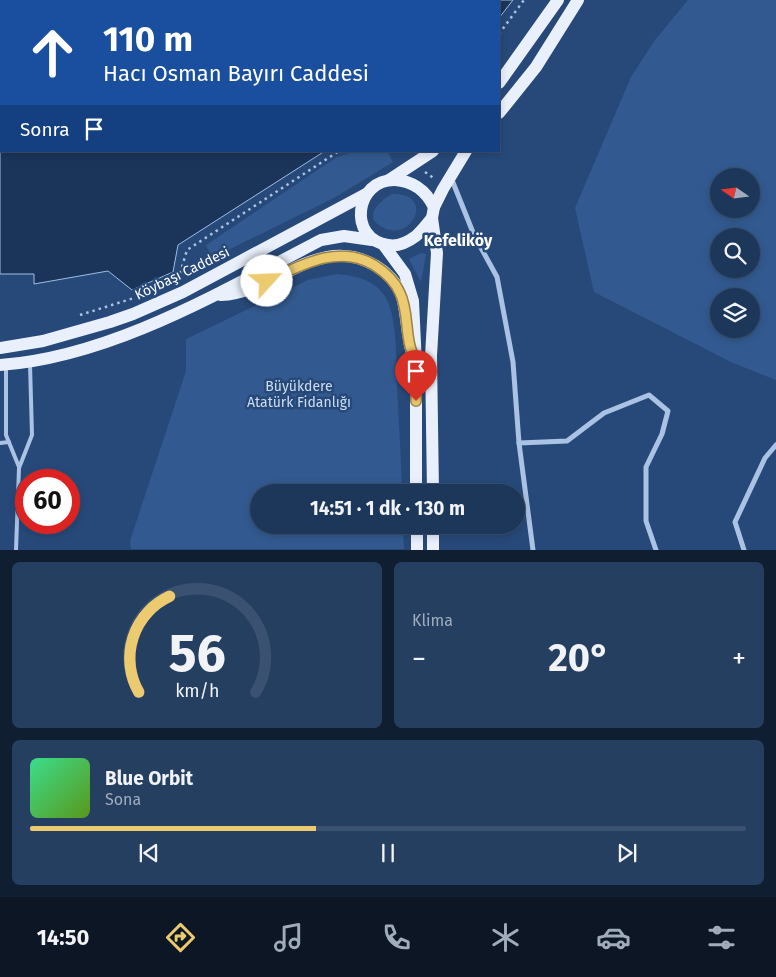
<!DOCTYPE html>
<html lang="tr">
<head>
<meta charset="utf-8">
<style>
	:root { --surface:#1d375b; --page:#253f61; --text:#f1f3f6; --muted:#a0acbb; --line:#3b5171; --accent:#ebca70 }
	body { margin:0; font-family:"Fira Sans",sans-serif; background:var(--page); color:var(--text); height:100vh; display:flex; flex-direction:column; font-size:19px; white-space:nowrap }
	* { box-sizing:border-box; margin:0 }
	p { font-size:16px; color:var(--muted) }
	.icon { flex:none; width:28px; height:28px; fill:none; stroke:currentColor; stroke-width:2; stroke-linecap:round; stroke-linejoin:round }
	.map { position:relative; height:550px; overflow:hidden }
	.panel { display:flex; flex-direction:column; gap:12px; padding:12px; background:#101e32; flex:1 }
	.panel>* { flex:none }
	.guide { position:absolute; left:0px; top:0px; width:500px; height:152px; box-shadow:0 2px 8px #0003,0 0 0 1px var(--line); background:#1a4fa0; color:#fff; overflow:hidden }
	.needle { width:32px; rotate:284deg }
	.controls { position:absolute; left:710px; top:168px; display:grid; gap:10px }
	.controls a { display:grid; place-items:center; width:50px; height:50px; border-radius:50%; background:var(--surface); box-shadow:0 2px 8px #0003,0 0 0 1px var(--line); font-size:25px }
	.speed { position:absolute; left:15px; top:469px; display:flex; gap:10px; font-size:25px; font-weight:700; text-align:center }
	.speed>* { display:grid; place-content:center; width:65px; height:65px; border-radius:50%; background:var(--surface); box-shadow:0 2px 8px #0003,0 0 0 1px var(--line); line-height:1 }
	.speed .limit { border:8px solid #d22; background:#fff; color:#111 }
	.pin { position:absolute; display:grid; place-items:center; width:42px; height:42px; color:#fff; margin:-51px -21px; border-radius:50% 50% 50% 0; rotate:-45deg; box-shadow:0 0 5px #0007 }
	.pin .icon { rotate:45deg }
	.me { position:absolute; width:55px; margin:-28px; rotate:65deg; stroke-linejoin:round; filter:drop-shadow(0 0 4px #0008) }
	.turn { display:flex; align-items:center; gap:18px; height:105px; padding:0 20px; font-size:22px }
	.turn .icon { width:65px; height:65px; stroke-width:2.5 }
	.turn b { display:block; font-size:35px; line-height:42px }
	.then { display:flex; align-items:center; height:48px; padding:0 20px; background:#0003; gap:10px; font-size:19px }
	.big { font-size:38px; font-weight:700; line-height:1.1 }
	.panel .card { flex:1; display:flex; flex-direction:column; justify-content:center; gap:8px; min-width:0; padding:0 18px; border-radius:8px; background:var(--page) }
	.panel .dial { align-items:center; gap:0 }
	.dial svg { height:130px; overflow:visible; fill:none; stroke:var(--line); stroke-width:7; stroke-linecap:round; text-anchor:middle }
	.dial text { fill:var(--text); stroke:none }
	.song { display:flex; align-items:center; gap:15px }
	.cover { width:60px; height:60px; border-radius:8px; background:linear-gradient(135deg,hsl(150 70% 55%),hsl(90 70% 35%)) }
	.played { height:5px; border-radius:2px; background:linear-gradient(90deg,var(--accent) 40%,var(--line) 40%) }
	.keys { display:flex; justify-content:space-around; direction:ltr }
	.heat { display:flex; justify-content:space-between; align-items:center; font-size:28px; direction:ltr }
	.panel .tiles { flex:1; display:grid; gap:12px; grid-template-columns:1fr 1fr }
	.card:last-child { grid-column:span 2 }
	.trip { position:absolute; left:250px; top:484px; width:275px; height:50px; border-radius:25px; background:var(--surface); box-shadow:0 2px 8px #0003,0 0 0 1px var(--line); font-weight:700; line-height:50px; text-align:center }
	.tab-bar { display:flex; height:80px; justify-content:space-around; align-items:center; background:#0c1624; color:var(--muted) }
	.tab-bar .icon { width:35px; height:35px }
	.tab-bar .active { color:var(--accent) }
	.tab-bar b { font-size:22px; color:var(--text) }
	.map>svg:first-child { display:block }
</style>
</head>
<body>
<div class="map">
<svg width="776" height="550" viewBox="0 0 776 550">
	<rect width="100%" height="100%" fill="#274979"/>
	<!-- green -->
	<g fill="#325a90" fill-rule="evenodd">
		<path d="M688,0H776V380L731,362L594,292L575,208L631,77L655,40ZM719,176H751V209H719ZM719,236H751V269H719ZM719,296H751V329H719Z"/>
		<path d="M356,151H387L393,162L334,198L212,258L206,245L337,157Z"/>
		<path d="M392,194C436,193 412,242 384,228C361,217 379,202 392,194Z"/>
		<path d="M421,253L426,254L421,282L409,259Z"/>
		<path d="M337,274C355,276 373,279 384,295C398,313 396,366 397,389C399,424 401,458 402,492H259V525H403L404,549H131L130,541L186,371V339L308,280Z"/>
	</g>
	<!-- water -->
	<path fill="#1b345a" stroke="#9fbde3" d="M0,0H513L499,18V1H1V151H325L178,245L173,272L132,290L108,271L34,284V274H0Z"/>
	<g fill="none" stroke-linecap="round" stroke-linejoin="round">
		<!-- path -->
		<g stroke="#aac2e3" stroke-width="2.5" stroke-dasharray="2.5 4" stroke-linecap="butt">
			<path d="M499,34L524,0"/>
			<path d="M425,172L435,179"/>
			<path d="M141,294L179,277L187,250L339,151"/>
			<path d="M80,315L134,298"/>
		</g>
		<!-- lane -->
		<g stroke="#aac2e3" stroke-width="4">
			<path d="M6,367V435L19,467"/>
			<path d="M0,443L9,442"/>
			<path d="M16,550L19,468L32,435L30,364"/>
		</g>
		<!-- street -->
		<g stroke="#aac2e3" stroke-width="5">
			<path d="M452,180L474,235L497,277L513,362L519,443L567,441L604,413L649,395L668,411L662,434L646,467V521L656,550"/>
			<path d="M519,443L533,550"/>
			<path d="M744,550L735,522L765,458L776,445"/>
		</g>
		<!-- primary -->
		<g stroke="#e9f0fc" stroke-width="12">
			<path d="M499,83L558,0"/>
			<path d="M499,113L536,67L578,0"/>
			<path d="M389,180L433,151"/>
			<path d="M432,218C427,224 422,231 416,236C408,242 398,247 388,245C347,239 355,179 395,180C413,181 426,191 434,207"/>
			<path d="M383,244L405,274L413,301L416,365V492"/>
			<path d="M221,295C275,293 319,232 376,266C386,272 397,283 401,294C406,308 406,325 409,339C410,348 413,357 416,365"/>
			<path d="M0,348L43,341L110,322L133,314L183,292L366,194"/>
			<path d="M0,365C112,357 222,291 321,240L344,236L372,240"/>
			<path d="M433,492L431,356L437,253L432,218L434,207L443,189L466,151"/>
			<path d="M417,525V550"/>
			<path d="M433,525V550"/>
		</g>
	</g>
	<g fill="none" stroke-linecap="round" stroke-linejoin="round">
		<defs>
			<path id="route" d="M267,281C301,265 339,244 374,265C385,272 395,281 400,293C407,307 406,326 409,341C410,349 414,356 415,363C418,375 416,389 416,401"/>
		</defs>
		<!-- route casing -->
		<use href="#route" stroke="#998349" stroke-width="12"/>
		<!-- route -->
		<use href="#route" stroke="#ebca70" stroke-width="9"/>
	</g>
	<g text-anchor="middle" stroke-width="5" stroke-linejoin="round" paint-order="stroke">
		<!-- street labels -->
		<g font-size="14" fill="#fff" stroke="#274979">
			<text transform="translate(182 273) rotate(-26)" y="5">Köybaşı Caddesi</text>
		</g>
		<!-- park labels -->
		<g font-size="14" fill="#ccddf3" stroke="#274979">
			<text x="299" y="391">Büyükdere<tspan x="299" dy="16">Atatürk Fidanlığı</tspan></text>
		</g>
		<!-- quarter labels -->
		<g font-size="16" font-weight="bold" fill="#fff" stroke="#274979">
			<text x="458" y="246">Kefeliköy</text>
		</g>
	</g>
</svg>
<div class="controls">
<a><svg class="needle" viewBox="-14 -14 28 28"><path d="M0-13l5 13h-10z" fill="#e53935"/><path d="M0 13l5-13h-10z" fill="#a0acbb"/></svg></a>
<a><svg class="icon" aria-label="search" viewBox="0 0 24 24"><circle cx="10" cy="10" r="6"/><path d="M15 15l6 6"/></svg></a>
<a><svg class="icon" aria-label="layers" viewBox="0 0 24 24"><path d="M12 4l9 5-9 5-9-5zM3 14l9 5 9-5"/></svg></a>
</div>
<div class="speed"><div class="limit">60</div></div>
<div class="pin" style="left:416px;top:401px;background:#d93025"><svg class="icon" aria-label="arrive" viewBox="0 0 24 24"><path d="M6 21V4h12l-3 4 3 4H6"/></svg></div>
<svg class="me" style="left:267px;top:281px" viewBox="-20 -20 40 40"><circle r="19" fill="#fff"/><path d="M0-13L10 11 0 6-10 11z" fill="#ebca70"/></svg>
<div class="trip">14:51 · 1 dk · 130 m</div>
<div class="guide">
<div class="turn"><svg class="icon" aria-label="ahead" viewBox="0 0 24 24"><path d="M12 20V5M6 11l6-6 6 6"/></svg><div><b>110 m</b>Hacı Osman Bayırı Caddesi</div></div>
<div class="then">Sonra<svg class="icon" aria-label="arrive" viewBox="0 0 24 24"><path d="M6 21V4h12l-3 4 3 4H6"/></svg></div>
</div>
</div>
<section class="panel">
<div class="tiles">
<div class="card dial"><svg viewBox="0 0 100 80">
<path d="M14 69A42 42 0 1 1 86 69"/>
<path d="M14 69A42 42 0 0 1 33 10" stroke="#ebca70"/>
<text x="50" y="56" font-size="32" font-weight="700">56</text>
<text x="50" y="72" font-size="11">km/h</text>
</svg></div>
<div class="card"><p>Klima</p>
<div class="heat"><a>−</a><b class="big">20°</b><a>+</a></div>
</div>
<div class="card">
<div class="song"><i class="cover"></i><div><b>Blue Orbit</b><p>Sona</p></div></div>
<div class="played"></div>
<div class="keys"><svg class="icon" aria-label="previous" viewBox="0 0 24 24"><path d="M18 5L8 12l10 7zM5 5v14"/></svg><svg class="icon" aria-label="pause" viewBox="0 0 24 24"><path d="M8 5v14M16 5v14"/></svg><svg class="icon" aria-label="next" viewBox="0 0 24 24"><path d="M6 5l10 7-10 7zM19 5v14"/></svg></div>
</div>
</div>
</section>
<nav class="tab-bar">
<b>14:50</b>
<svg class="icon active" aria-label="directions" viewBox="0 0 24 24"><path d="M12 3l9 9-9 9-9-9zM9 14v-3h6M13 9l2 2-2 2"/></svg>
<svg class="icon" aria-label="music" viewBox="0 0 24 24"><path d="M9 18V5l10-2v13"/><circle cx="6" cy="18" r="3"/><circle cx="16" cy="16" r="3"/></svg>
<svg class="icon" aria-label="phone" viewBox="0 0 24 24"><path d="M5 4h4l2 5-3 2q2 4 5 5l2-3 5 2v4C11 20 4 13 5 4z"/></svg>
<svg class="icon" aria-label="climate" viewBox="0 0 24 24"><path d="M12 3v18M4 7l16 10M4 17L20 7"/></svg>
<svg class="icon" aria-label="car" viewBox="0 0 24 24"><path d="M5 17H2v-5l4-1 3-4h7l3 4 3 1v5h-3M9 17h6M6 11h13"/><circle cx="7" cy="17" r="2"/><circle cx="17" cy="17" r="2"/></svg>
<svg class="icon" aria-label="filters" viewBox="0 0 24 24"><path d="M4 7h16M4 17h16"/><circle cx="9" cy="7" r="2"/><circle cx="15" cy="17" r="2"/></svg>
</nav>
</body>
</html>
